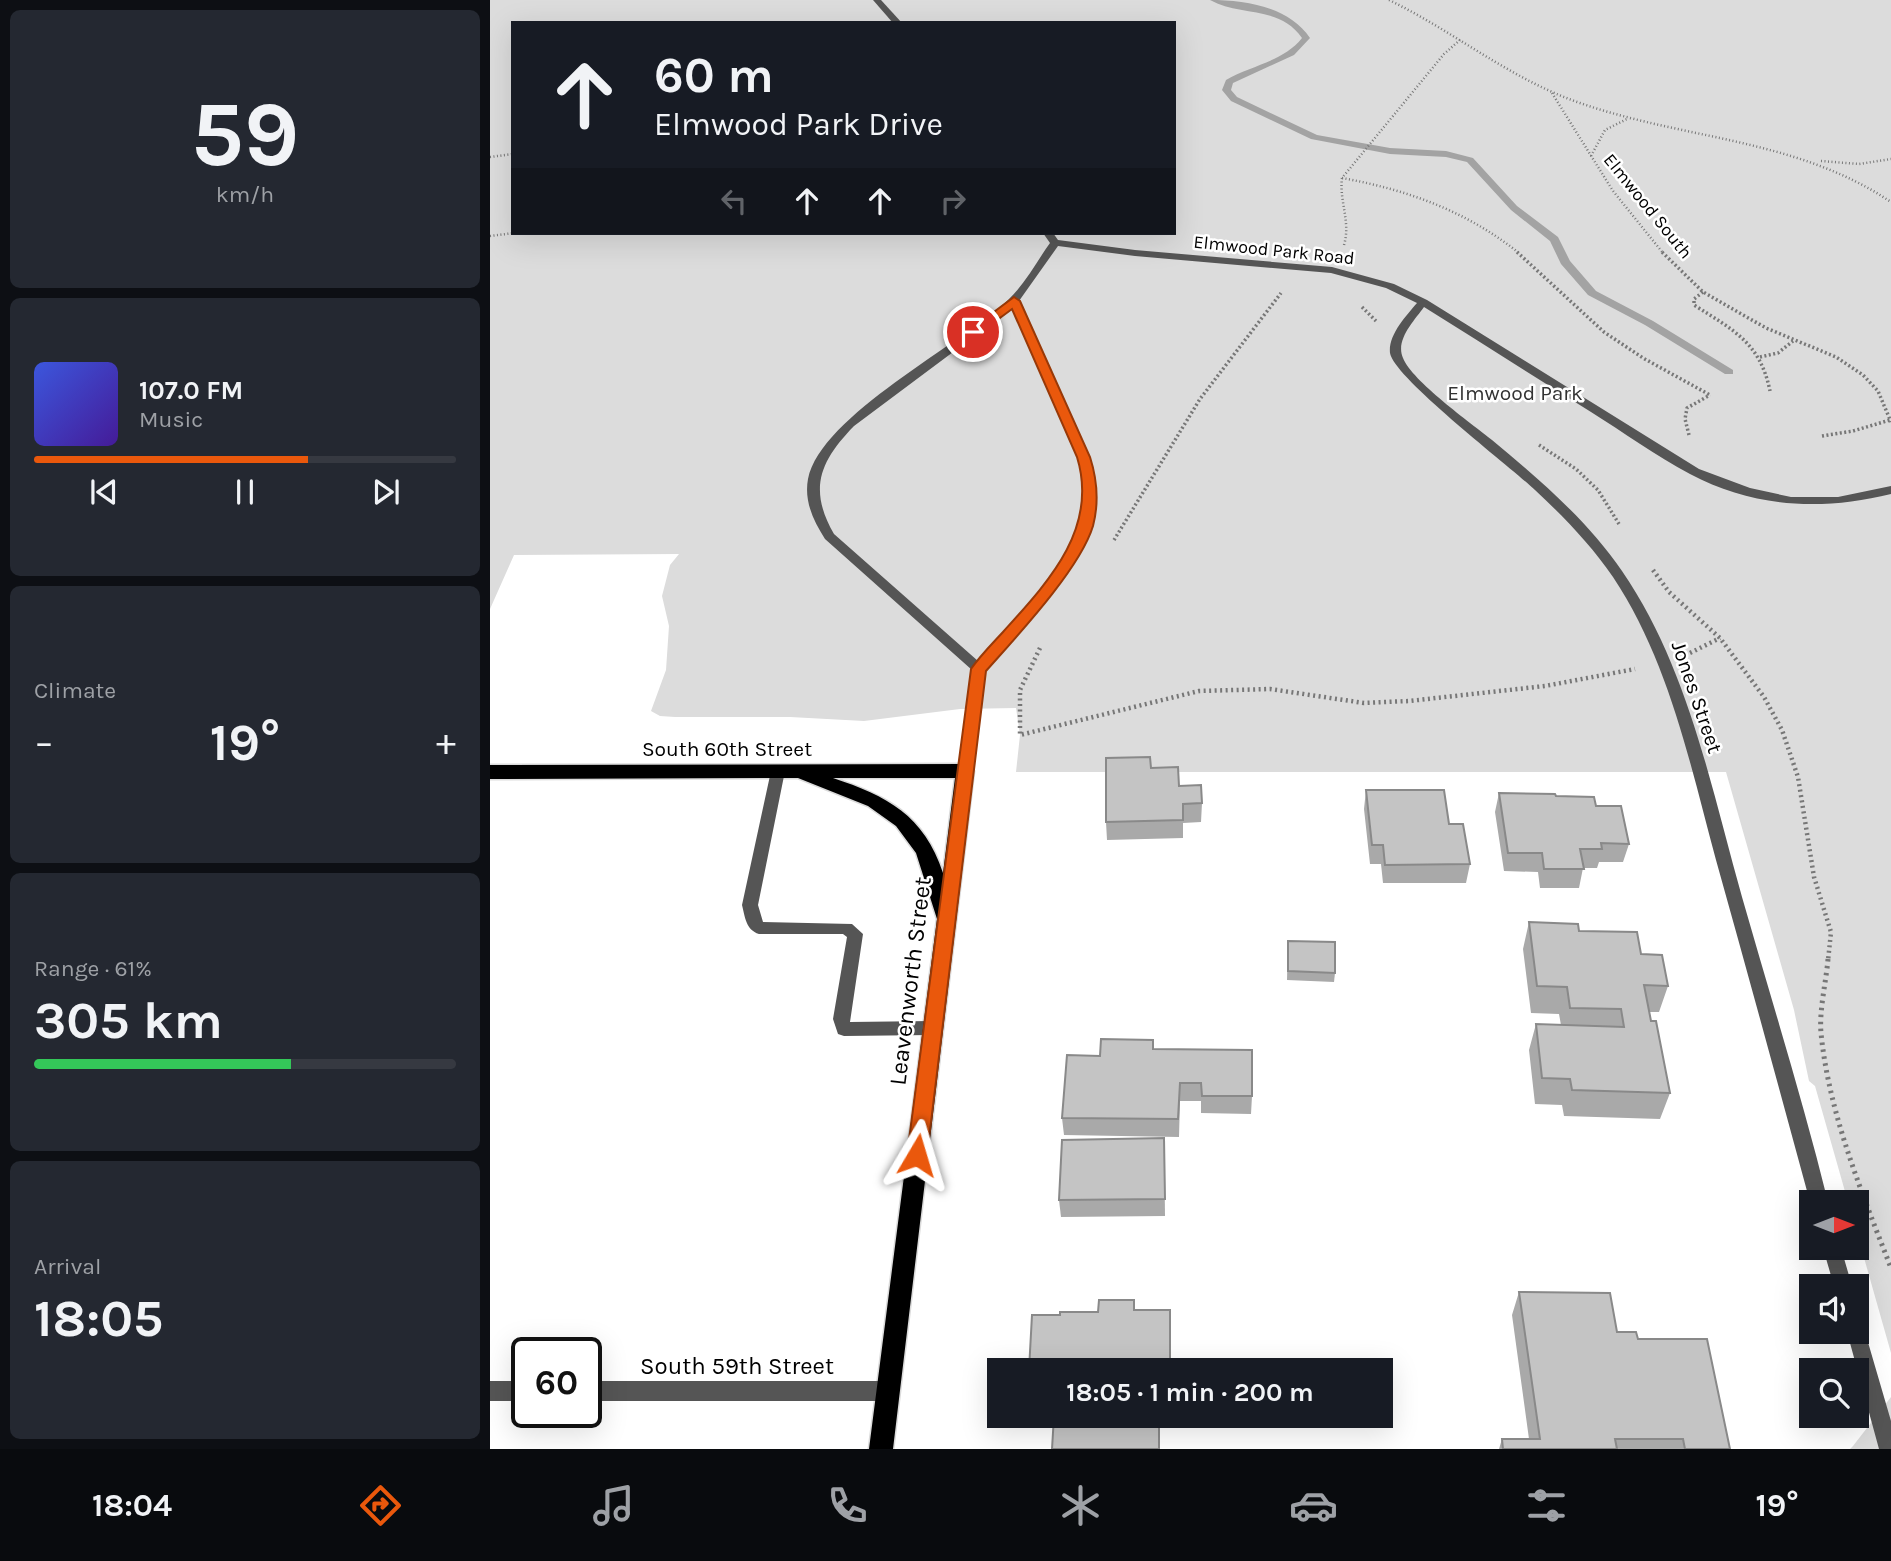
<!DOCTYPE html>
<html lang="en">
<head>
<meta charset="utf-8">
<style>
	:root { --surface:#171b24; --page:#242831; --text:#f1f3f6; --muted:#9ea1a6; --line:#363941; --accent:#ea580c }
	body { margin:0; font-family:Karla,sans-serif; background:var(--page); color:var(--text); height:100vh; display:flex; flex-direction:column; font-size:26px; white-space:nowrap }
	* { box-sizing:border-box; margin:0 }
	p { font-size:23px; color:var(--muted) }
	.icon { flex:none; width:38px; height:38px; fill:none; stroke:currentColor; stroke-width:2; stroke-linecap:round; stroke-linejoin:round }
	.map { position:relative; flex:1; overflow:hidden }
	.details { display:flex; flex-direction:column; gap:10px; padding:10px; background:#0d0f14; width:490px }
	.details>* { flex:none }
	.guide { position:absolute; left:21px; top:21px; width:665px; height:214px; border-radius:0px; box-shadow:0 7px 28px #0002; background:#171b24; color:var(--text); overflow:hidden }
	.needle { width:46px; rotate:90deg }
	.tools { position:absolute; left:1309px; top:1190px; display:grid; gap:14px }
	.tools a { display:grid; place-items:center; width:70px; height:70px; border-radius:0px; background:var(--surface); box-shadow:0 7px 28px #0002; font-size:35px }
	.speed { position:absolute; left:21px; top:1337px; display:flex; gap:14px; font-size:35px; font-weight:700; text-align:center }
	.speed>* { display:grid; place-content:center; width:91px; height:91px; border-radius:50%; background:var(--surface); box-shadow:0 7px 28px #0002; line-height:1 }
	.speed .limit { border:4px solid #111; border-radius:10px; background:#fff; color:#111 }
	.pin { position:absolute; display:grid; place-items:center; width:60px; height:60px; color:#fff; margin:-30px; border:4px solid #fff; border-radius:50%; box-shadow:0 2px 7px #0007 }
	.me { position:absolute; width:77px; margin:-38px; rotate:7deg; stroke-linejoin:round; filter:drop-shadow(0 0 5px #0008) }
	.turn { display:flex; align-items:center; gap:24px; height:147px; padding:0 28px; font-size:32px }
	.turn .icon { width:91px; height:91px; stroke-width:2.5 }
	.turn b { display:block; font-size:49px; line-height:60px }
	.lanes { display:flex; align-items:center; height:66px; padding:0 28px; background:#0003; justify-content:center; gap:35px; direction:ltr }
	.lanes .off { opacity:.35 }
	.big { font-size:52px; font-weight:700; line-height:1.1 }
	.details .widget { flex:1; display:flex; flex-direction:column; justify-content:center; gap:10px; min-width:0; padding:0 24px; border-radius:10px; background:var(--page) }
	.details .dial { align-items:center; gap:0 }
	.dial b { font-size:91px; line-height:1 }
	.song { display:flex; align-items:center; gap:21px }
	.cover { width:84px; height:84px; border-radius:10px; background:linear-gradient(135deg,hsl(230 70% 55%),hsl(260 70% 35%)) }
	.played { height:7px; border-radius:4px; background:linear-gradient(90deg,var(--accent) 65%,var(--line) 65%) }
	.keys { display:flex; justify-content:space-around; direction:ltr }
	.heat { display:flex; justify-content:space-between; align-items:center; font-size:38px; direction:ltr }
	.charge { height:10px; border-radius:5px; background:linear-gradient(90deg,#34c759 61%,var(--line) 0) }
	.trip { position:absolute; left:497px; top:1358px; width:406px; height:70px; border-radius:0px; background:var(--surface); box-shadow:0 7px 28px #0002; font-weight:700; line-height:70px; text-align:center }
	.tabs { display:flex; height:112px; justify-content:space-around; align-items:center; background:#090b0e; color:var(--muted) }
	.tabs .icon { width:49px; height:49px }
	.tabs .current { color:var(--accent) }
	.tabs b { font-size:32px; color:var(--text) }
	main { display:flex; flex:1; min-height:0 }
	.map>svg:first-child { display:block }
</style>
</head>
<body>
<main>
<section class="details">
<div class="widget dial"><b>59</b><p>km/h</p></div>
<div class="widget">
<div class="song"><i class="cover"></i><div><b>107.0 FM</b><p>Music</p></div></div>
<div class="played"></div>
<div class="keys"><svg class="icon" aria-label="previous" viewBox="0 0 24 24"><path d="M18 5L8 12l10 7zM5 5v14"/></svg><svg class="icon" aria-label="pause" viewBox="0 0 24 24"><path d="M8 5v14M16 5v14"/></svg><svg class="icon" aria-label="next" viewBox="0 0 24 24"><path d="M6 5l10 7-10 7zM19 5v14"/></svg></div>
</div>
<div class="widget"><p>Climate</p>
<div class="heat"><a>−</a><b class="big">19°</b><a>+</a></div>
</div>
<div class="widget"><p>Range · 61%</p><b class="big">305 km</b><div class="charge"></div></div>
<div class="widget"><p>Arrival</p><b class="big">18:05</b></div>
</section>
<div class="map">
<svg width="1401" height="1449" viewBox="0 0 1401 1449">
	<rect width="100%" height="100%" fill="#fff"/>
	<!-- green -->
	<g fill="#dcdcdc" fill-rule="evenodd">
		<path d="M0,0H1401V1353L1367,1233V1202H1358L1325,1086L1319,1081L1304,1010L1236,772H526L530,735L526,708L470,709L374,721L300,717H185L170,716L161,711L176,670L179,626L172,596L180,565L189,554L24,555L0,609ZM23,23H684V233H23Z"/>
		<path d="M1401,1397V1449H1360L1363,1446Z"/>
	</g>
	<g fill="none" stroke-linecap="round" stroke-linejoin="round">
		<!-- stream -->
		<path fill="#a3a3a3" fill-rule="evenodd" d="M720,0C756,0 799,7 820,38L804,55L743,83L741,90L747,97L827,135L900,148L956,151L983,158L1027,206L1068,237L1080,261L1106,291L1163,321L1243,370V374H1235L1155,325L1098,295L1071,264L1060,241L1021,210L977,162L956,157L900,154L821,139L741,101L732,90L736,80C761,65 793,62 812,38C789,5 750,17 720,0Z"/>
		<defs>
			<path id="primary" d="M475,764L481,766L484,771L403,1449H379L447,919L426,853L406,826L378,806L308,778L0,779V765ZM343,778H465L453,873C434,815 397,796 343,778Z"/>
		</defs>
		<!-- primary casing -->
		<use href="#primary" stroke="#dbdbdb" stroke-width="3"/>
		<!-- path-far3 -->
		<g stroke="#777" stroke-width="2.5" stroke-dasharray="1 2.5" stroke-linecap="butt">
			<path d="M899,0C965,32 1020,79 1090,103C1196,140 1305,138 1401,202"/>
			<path d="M1062,93L1123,191L1173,253"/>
			<path d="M1101,156L1115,130L1137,119"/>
			<path d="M0,157L23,154"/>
			<path d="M1331,161L1369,164L1401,159"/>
			<path d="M852,178C918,190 976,211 1029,253"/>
			<path d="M0,236L24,233"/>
			<path d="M854,245C861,222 849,201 852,178L954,54L970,40"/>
		</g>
		<!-- path-far2 -->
		<g stroke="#777" stroke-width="3.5" stroke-dasharray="2 2.5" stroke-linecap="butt">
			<path d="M1027,252L1114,332L1153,358L1220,395"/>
			<path d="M1172,252L1213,292L1276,328L1346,357L1373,375L1388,391L1401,422"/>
			<path d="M1213,292L1204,299V305C1243,330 1270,342 1280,391"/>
			<path d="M872,307L886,321"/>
			<path d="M1270,357L1288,353L1303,341"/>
			<path d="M1199,435L1195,419L1197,408L1220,395"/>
			<path d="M1332,436L1363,431L1400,420"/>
			<path d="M1049,445L1086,469L1108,490L1129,524"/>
			<path d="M624,540L710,399L791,293"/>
		</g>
		<!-- path-far1 -->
		<g stroke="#777" stroke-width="4.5" stroke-dasharray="2 3.5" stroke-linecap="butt">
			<path d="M1163,570L1179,592L1230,638L1274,697L1292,730L1308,777L1324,877L1341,932L1338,961"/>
			<path d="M550,648L530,690V735L709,691L780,689L874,703L919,701L1055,686L1145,669"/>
			<path d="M1200,653L1230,638"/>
		</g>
		<!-- path -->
		<path stroke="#777" stroke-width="5" stroke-dasharray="2.5 4.5" stroke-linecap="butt" d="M1338,959C1336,983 1329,1010 1331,1033C1339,1114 1372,1193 1401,1268"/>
		<!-- lane -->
		<path fill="#555" fill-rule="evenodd" d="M288,766L293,767L295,771L268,905L273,922L362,924L373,934L360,1022L442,1021L448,1023L450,1028L448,1033L442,1035L354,1036L348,1034L343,1019L357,937L353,934H269C256,930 255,917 252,905L281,771L283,767Z"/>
		<!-- street -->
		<g fill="#555" fill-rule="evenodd">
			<path d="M383,0H391L412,23H403Z"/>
			<path d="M553,233H563L568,240L645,250L842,267L904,284L937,300L1209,469L1260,488L1301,497H1348L1401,486V494C1332,511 1264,508 1200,474C1166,456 1133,432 1101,412C1045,377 990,342 934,307C924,321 905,340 913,358C922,381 981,423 1002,440C1049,479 1097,520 1132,571C1198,667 1221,787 1252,897C1281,999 1313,1100 1338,1202H1321V1205L1320,1202C1289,1088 1258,974 1226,860C1200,764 1179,661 1123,577C1101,545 1074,517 1045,490C1021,467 904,378 900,353C898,335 916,316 927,303L896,288L841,273L645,256L568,246L529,301L599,457L604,473L607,497L601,527L587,556L544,616L496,670L482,771L480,775H470L468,771L482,670L335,539C323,520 314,501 318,479C331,415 471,345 519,299C535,284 547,261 560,243ZM522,308L587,457C591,470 596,486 594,500C587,561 528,617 488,661L344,534C318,489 330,461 364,426Z"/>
			<path d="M1333,1248H1351L1362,1286H1344Z"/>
			<path d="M1367,1323L1373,1326L1375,1332L1401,1421V1449H1389L1357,1332H1367Z"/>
			<rect x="0" y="1381" width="37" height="20"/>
			<path d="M96,1381H398L405,1384L408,1391L405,1398L398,1401H96Z"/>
		</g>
		<!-- primary -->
		<use href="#primary" fill="#000" fill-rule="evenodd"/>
	</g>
	<!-- wall -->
	<g fill="#a9a9a9">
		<path d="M661,768L689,786L712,803L711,822L693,823V838L617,840L616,822Z"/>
		<path d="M876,790L959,824L980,864L976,883H893L891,864H880L874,809Z"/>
		<path d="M1009,793L1066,796L1106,806L1139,844L1133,862H1109L1107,868H1093L1089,888H1050L1048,872L1014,871L1005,812Z"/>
		<path d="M1039,922L1089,931L1151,954L1178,986L1169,1012H1159L1180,1093L1170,1119L1074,1116L1072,1105L1045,1104L1039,1050L1046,1024L1071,1025L1069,1014L1041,1013L1033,949Z"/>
		<path d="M798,941L845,973L844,982L797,980Z"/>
		<path d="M663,1049L762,1096L761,1114L711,1113V1101H690L689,1137L574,1135L572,1118L610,1056Z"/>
		<path d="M674,1138L675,1216L571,1217L569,1200Z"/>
		<path d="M1029,1292L1127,1332L1148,1339L1240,1449H1009L1012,1439H1039L1022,1315Z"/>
	</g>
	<!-- building -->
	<g fill="#c4c4c4" stroke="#898989" stroke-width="2">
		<path d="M660,757L661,768L688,767L689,786L711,785L712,803L693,804V820L616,822V758Z"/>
		<path d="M876,790H954L959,824H973L980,864L895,865L893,845H882Z"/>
		<path d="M1009,793L1065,794L1066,796L1104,797L1106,806H1131L1139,844L1111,843L1112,849H1090L1094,869H1054L1052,853H1018Z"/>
		<path d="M1039,922L1088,924L1089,931L1147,932L1151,954L1172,955L1178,986L1154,985L1161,1021H1166L1180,1093L1082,1090L1080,1079L1052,1078L1046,1024L1134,1027L1131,1009L1080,1008L1077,987L1047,986Z"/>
		<path d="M798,941L845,942V973L798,971Z"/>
		<path d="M611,1039L663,1040V1049L762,1050V1096H712L711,1083H690L688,1119L572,1118L577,1055L610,1056Z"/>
		<path d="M674,1138L675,1199L569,1200L572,1140Z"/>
		<path d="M1029,1292L1120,1293L1127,1332H1146L1148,1339H1217L1240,1449H1195L1193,1439H1125L1127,1449H1013L1012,1439H1050Z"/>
		<path d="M609,1300H644V1310H680V1370H539L542,1315H570V1312H608Z"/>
		<path d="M564,1416H669V1449H562Z"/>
	</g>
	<!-- route -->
	<path fill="#ea580c" stroke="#983908" stroke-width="2" d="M524,297L530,301L600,457C607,479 609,503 603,526C590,569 527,636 496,671L437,1155L434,1162L427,1164L420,1162L417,1155L481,669C490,656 502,644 513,632C558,582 609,529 587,457L522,309L487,335H479L477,332Z"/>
	<g text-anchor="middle" stroke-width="5" stroke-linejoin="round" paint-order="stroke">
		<!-- far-street labels -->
		<g font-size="18" fill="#000" stroke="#fff">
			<text transform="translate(1158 206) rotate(51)" y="6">Elmwood South</text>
			<text transform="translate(784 250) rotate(6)" y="6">Elmwood Park Road</text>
		</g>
		<!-- park labels -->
		<g font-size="21" fill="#333" stroke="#fff">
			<text x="1025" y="400">Elmwood Park</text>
		</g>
		<!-- street labels -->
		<g font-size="21" fill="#000" stroke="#fff">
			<text transform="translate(1207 697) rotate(71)" y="7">Jones Street</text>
			<text x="237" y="756">South 60th Street</text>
		</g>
		<!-- near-street labels -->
		<g font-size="24" fill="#000" stroke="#fff">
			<text transform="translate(420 981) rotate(-83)" y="8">Leavenworth Street</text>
			<text x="247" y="1374">South 59th Street</text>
		</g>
	</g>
</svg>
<div class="tools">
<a><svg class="needle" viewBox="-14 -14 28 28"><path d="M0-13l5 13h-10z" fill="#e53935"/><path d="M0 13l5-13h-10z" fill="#9ea1a6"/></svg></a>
<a><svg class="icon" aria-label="sound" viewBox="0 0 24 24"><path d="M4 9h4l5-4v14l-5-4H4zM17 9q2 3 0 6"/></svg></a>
<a><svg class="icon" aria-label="search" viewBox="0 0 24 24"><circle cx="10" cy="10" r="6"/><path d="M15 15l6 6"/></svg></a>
</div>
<div class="speed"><div class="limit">60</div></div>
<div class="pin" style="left:483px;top:332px;background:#d93025"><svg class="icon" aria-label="arrive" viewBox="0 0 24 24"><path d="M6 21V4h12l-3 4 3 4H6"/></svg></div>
<svg class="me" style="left:427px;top:1155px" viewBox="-20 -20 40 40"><path d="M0-17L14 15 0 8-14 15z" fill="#ea580c" stroke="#fff" stroke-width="4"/></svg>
<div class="trip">18:05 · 1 min · 200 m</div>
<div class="guide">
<div class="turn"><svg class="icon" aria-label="ahead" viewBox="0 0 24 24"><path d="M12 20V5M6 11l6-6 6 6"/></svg><div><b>60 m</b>Elmwood Park Drive</div></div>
<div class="lanes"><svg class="icon off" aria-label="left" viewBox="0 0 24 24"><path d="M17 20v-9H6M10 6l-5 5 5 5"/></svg><svg class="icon" aria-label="ahead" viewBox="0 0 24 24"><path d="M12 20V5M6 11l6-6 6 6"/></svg><svg class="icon" aria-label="ahead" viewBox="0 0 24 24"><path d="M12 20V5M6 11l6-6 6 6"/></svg><svg class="icon off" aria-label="right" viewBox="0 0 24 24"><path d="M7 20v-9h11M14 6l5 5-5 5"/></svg></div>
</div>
</div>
</main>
<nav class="tabs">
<b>18:04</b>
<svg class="icon current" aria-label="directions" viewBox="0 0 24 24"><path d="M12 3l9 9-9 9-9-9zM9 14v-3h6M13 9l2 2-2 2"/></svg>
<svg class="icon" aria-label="music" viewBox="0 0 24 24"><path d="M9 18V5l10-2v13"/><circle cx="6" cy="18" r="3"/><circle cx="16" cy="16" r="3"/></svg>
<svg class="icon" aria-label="phone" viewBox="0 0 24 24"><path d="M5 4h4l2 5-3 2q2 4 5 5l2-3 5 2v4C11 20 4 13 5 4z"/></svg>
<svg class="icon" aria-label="climate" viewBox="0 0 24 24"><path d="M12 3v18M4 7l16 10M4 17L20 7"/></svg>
<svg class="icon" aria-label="car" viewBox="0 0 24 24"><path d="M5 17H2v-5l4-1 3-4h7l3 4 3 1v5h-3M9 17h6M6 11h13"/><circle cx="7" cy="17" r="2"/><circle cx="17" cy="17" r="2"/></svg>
<svg class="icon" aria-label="filters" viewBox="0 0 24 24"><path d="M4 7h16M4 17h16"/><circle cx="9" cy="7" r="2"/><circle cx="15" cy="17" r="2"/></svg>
<b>19°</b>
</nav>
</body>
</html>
